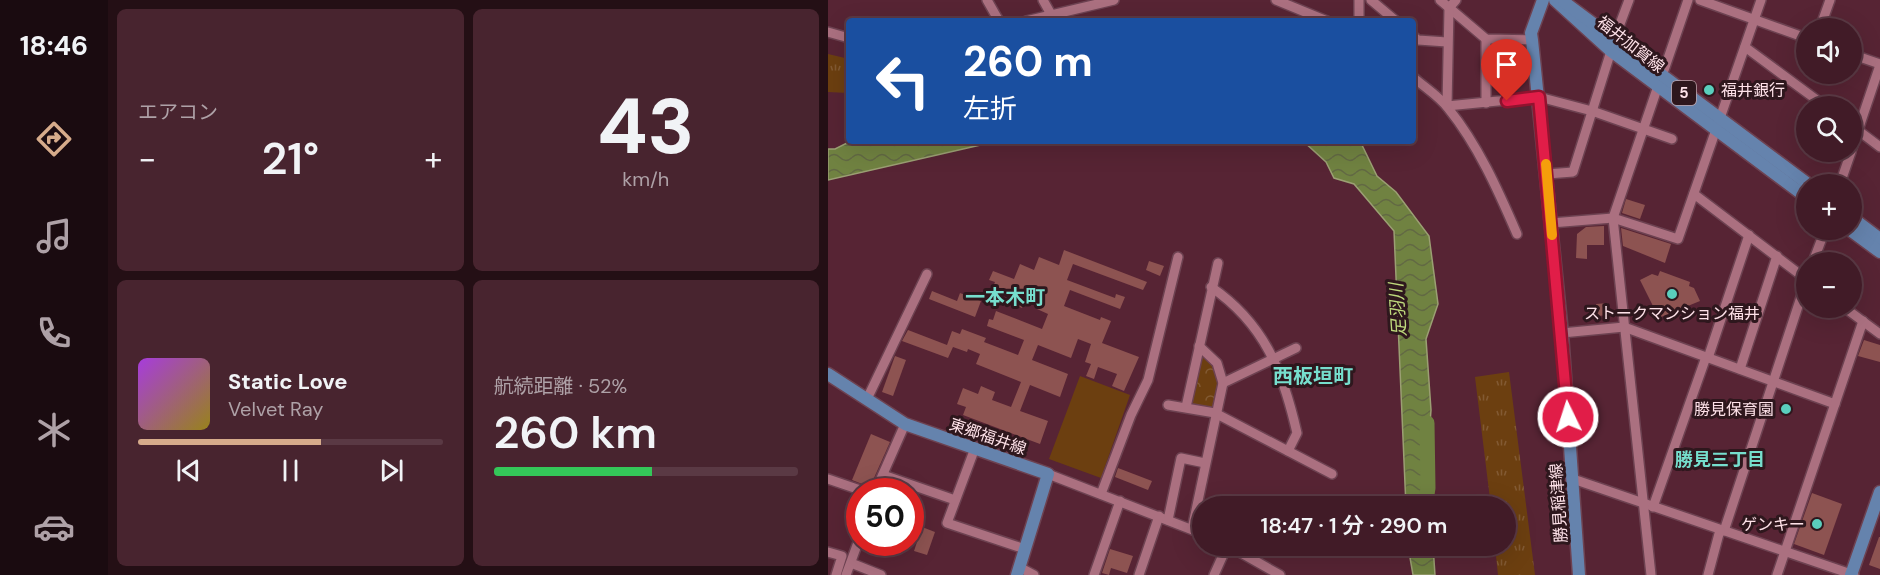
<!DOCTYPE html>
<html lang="ja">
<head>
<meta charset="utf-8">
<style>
	:root { --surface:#411b27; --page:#48242f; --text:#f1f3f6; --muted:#aea1a7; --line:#5a3944; --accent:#d6ab8b }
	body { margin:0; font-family:"DM Sans","Noto Sans JP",sans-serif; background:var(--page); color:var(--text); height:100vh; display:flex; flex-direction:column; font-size:22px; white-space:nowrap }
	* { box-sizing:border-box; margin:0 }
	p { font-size:20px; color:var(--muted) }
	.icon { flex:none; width:33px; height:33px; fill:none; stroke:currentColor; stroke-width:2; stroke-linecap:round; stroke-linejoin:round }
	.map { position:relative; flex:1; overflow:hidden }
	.details { display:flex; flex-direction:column; gap:9px; padding:9px; background:#240f15; width:720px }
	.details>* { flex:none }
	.guide { position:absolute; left:18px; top:18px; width:570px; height:126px; border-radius:6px; box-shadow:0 6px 24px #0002,0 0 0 2px var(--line); background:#1a4fa0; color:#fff; overflow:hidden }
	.buttons { position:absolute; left:968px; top:18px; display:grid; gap:12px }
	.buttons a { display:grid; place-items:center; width:66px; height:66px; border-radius:50%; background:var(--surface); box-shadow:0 6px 24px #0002,0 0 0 2px var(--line); font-size:30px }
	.speed { position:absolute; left:18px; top:478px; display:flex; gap:12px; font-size:30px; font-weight:700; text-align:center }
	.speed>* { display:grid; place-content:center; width:78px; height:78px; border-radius:50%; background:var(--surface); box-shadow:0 6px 24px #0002,0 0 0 2px var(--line); line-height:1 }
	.speed .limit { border:9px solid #d22; background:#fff; color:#111 }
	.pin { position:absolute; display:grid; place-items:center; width:51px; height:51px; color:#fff; margin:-62px -26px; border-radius:50% 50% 50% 0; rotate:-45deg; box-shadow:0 0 6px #0007 }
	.pin .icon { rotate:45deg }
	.me { position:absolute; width:66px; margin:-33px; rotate:356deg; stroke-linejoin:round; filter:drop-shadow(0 0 4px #0008) }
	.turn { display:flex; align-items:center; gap:21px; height:126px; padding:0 18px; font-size:27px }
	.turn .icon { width:78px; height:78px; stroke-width:2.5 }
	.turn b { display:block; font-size:42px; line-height:51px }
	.big { font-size:45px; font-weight:600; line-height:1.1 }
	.details .card { flex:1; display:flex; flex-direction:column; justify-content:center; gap:9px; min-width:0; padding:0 21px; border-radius:9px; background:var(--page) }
	.details .dial { align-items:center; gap:0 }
	.dial b { font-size:78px; line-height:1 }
	.song { display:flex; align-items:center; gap:18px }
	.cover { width:72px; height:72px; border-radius:9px; background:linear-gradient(135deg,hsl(280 70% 55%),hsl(50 70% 35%)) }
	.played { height:6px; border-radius:3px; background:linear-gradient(90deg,var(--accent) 60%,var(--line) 60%) }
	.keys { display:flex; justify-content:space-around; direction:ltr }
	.heat { display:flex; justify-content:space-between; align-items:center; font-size:33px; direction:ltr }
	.charge { height:9px; border-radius:4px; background:linear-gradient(90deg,#34c759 52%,var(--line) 0) }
	.details .tiles { flex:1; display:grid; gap:9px; grid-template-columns:repeat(2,1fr) }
	.trip { position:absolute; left:364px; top:496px; width:324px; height:60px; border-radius:30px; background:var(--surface); box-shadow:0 6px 24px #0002,0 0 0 2px var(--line); font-weight:600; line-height:60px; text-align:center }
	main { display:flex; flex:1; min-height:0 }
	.tabs { display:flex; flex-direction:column; width:108px; justify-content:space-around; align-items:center; background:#1a0b10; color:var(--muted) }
	.tabs .icon { width:42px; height:42px }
	.tabs .selected { color:var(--accent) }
	.tabs b { font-size:27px; color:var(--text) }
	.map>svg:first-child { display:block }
</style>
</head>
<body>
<main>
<nav class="tabs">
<b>18:46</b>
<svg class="icon selected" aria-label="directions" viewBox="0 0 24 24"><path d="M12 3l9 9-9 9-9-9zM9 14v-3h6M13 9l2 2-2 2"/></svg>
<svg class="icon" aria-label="music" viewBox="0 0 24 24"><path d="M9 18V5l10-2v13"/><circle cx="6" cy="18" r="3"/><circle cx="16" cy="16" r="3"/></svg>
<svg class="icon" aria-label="phone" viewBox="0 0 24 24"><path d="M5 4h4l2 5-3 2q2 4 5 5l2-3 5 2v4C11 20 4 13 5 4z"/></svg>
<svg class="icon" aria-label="climate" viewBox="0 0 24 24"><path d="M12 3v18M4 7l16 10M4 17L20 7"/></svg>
<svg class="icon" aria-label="car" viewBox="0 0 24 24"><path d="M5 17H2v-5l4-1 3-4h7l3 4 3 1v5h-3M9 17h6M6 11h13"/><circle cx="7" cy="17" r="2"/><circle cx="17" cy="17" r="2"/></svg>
</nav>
<section class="details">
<div class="tiles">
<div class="card"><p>エアコン</p>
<div class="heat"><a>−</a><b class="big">21°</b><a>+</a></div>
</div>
<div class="card dial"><b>43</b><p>km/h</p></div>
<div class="card">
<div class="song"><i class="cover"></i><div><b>Static Love</b><p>Velvet Ray</p></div></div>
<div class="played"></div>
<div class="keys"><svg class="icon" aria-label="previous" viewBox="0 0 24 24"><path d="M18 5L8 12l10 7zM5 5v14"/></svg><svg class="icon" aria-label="pause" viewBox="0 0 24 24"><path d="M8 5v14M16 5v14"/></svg><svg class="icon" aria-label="next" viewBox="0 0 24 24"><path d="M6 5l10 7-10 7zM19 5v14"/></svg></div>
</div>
<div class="card"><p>航続距離 · 52%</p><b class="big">260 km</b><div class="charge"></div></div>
</div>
</section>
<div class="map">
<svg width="1052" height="575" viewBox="0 0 1052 575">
	<defs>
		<pattern id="grass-tufts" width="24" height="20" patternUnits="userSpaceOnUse" patternTransform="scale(1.5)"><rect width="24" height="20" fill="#6c3f10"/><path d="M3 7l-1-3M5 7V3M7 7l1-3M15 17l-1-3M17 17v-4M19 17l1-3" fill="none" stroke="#825a33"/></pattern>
		<pattern id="park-crowns" width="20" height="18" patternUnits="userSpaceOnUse" patternTransform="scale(1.5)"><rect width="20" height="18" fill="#6c3f10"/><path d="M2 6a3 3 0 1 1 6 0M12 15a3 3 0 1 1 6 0" fill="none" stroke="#825a33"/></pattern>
		<pattern id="water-waves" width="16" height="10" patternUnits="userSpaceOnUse" patternTransform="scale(1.5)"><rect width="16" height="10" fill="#708241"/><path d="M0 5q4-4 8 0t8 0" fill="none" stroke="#626943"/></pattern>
	</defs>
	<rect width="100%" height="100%" fill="#572434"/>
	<!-- grass -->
	<g fill="url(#grass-tufts)">
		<path d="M0,54L21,59V93L0,92Z"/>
		<path d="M681,372L707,575H670L667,546H678V507H663L647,377Z"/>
	</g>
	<!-- park -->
	<path fill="url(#park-crowns)" d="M372,350C398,367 392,386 384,411L360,405Z"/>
	<!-- garden -->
	<path fill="#6c3f10" d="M252,376L302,395L273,478L221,459Z"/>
	<!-- water -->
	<g fill="url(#water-waves)" stroke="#9b9f73" stroke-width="1.5">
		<path d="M23,141H170L0,180V149H7Z"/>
		<path d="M475,141H532L549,176L568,192L601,236L610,304L598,339L603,410L598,478L602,507H578L566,231L526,184L506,178L498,162Z"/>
		<path d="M580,546H605L607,575H585Z"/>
	</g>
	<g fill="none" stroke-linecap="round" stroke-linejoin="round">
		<!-- river -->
		<path stroke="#708241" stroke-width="15" d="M597,507L600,488L599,423"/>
	</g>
	<!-- building -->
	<g fill="#8d5351">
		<path d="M798,199L817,205L812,219L794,213Z"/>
		<path d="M776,226V245H759V259L748,258L749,234L758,227Z"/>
		<path d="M793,228L843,244L837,263L795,246Z"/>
		<path d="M236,250L319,282L315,290L245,264L239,280L287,298L288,294L297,297L292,309L242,290L236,306L272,320L273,317L283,321L274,343L311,357L296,391L284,386L289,374L270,367L266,379L258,376L263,364L257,362L263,344L250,339L243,358L210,345L204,360L240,374L232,397L202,385L192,411L220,421L212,444L135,415L138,407L129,404L135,388L150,394L153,386L167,392L164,400L183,407L193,382L148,364L152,354L140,349L139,352L125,347L120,358L74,341L80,330L119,345L124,331L132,334L134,329L158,338L156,342L190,355L196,340L159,326L161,319L165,320L168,311L214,329L220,314L209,309L210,305L197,300L194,308L185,304L188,296L172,290L167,305L159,302L167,282L161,280L165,271L186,279L192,264L206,270L211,257L231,265Z"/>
		<path d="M321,261L336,266L332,276L318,270Z"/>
		<path d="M832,271L862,282L861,286L866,288L872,301L833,317L830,311L828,312L812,280L824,274L830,276Z"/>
		<path d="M104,291L129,301L132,293L153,301L147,317L101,299Z"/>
		<path d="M780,303L781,315L769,316L768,304Z"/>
		<path d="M1036,340L1052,345V362L1030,356Z"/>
		<path d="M67,356L78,360L65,396L54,392Z"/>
		<path d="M43,434L62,442L42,487L24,480Z"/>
		<path d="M290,468L324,481L320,490L287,477Z"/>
		<path d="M984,493L1014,504L996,555L966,544Z"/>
		<path d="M94,527L107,532L99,555L86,551Z"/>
		<path d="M1051,537H1052V569L1041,565Z"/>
		<path d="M282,549L305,556L299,573L283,568L281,575L274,573Z"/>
	</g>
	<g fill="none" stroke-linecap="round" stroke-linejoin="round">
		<defs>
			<g id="minor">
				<path d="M159,0L171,21"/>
				<path d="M215,0L224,16"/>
				<path d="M448,0L499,21"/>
				<path d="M531,0V21"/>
				<path d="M543,0L568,21"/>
				<path d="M612,0L658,39L704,40"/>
				<path d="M872,0L978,38"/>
				<path d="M198,21L286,0"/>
				<path d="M992,28L1002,0"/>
				<path d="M0,32L21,38"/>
				<path d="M585,36L590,40L619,42"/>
				<path d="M786,40L801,0"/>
				<path d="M917,47L997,106"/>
				<path d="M1023,54L1052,64"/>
				<path d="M834,76L860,0"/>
				<path d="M585,77C596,87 611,96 620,108C650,145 670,190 689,234"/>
				<path d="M658,103V39"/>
				<path d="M619,106L711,97L764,111L844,139"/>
				<path d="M619,106L621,8L628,0"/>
				<path d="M1023,125L1052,147"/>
				<path d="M1023,151L1052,65"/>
				<path d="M719,174L745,172L783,51"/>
				<path d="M1012,184L1023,152"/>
				<path d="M866,194L978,279"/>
				<path d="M723,223L785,218L850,239L933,0"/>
				<path d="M985,262L997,230"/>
				<path d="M383,287C437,324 455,372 469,433L460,451"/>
				<path d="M1017,308L1052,334"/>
				<path d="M734,333L796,327L1007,404"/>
				<path d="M880,358L921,235"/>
				<path d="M912,369L949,256"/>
				<path d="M395,383L468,348"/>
				<path d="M39,399L99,274"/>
				<path d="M340,405L387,413L504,474"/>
				<path d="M358,407L390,263"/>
				<path d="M147,448L119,523L197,549"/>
				<path d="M220,474L375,534"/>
				<path d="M55,475L127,500"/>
				<path d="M0,479L38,492"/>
				<path d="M745,479L1026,575"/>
				<path d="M47,492L77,424"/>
				<path d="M273,494L303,415L320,380L350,257"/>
				<path d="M825,507L878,357"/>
				<path d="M340,520L353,458L377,463"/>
				<path d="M364,529L395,383L389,363L371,346"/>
				<path d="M896,531L978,282"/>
				<path d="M401,546L452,575"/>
				<path d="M0,552L14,556L8,575"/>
				<path d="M23,563L53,575"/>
				<path d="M191,567L206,575"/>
				<path d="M18,575L32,537"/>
				<path d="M266,575L292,501"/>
				<path d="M311,575L331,516"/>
				<path d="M386,575L399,546"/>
				<path d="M823,575L785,218L830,86"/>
				<path d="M880,575L892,530"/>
				<path d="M949,575L1035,321"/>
			</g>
			<g id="major">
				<path d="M715,0L703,33L704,40L734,333L751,575"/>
				<path d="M727,0L783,51L978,197"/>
				<path d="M736,2L980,184"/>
				<path d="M1023,217L1052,239"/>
				<path d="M1022,230L1052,252"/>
				<path d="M0,374L77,424L220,474L189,575"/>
				<path d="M1023,575L1052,492"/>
			</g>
		</defs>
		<!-- minor casing -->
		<use href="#minor" stroke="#6d4251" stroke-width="12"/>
		<!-- major casing -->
		<use href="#major" stroke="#6d4251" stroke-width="15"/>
		<!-- minor -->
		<use href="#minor" stroke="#ab7080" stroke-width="9"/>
		<!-- major -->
		<use href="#major" stroke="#6583ad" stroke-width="12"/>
	</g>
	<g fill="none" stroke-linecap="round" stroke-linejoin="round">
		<defs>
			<path id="route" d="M679,101L711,97L740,417"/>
		</defs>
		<!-- route casing -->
		<use href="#route" stroke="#92132f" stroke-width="15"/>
		<!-- route -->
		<use href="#route" stroke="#e11d48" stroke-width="10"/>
		<!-- slow -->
		<path stroke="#f59e0b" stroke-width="10" d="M718,164L724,235"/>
	</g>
	<!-- markers -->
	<g fill="#5acebd" stroke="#2e171d" stroke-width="2">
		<circle cx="881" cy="90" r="6"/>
		<circle cx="844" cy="294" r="6"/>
		<circle cx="958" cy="409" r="6"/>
		<circle cx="989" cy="524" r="6"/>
	</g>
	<g text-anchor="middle" stroke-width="6" stroke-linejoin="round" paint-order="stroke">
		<!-- shield labels -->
		<rect fill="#2e171d" stroke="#c0a5ac" stroke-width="1.5" x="844" y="81" width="24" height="24" rx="4.5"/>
		<g font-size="15" font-weight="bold" fill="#fee2e9">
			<text x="856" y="98">5</text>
		</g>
		<!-- street labels -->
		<g font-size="16" fill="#fee2e9" stroke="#2e171d">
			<text transform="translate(803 44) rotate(38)" y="6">福井加賀線</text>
			<text transform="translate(160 436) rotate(19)" y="6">東郷福井線</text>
			<text transform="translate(730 503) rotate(-94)" y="6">勝見稲津線</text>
		</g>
		<!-- poi labels -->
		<g font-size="16" fill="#fee2e9" stroke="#2e171d" text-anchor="end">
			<text x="893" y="96" text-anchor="start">福井銀行</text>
			<text x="844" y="319" text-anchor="middle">ストークマンション福井</text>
			<text x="946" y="415">勝見保育園</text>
			<text x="977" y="530">ゲンキー</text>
		</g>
		<!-- water labels -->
		<g font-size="18" font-style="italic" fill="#bed97c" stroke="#2e171d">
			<text transform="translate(570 310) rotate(-94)" y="6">足羽川</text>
		</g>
		<!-- neighbourhood labels -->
		<g font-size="18" font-weight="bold" fill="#76decd" stroke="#2e171d">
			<text x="892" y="466">勝見三丁目</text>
		</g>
		<!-- quarter labels -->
		<g font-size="20" font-weight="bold" fill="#76decd" stroke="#2e171d">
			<text x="177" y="304">一本木町</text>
			<text x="485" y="383">西板垣町</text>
		</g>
	</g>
</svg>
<div class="buttons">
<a><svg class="icon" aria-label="sound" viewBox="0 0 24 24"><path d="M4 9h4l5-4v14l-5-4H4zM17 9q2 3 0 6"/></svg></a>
<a><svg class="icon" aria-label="search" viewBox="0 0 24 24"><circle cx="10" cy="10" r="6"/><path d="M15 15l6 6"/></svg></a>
<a>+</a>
<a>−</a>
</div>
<div class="speed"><div class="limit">50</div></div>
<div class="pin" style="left:679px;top:101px;background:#d93025"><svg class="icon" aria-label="arrive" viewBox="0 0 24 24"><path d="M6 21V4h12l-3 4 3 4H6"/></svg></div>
<svg class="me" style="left:740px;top:417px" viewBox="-20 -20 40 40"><circle r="17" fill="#e11d48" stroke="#fff" stroke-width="3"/><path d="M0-11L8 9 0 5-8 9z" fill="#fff"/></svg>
<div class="trip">18:47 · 1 分 · 290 m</div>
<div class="guide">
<div class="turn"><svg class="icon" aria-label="left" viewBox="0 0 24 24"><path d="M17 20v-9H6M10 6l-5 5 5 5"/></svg><div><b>260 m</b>左折</div></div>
</div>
</div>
</main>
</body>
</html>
